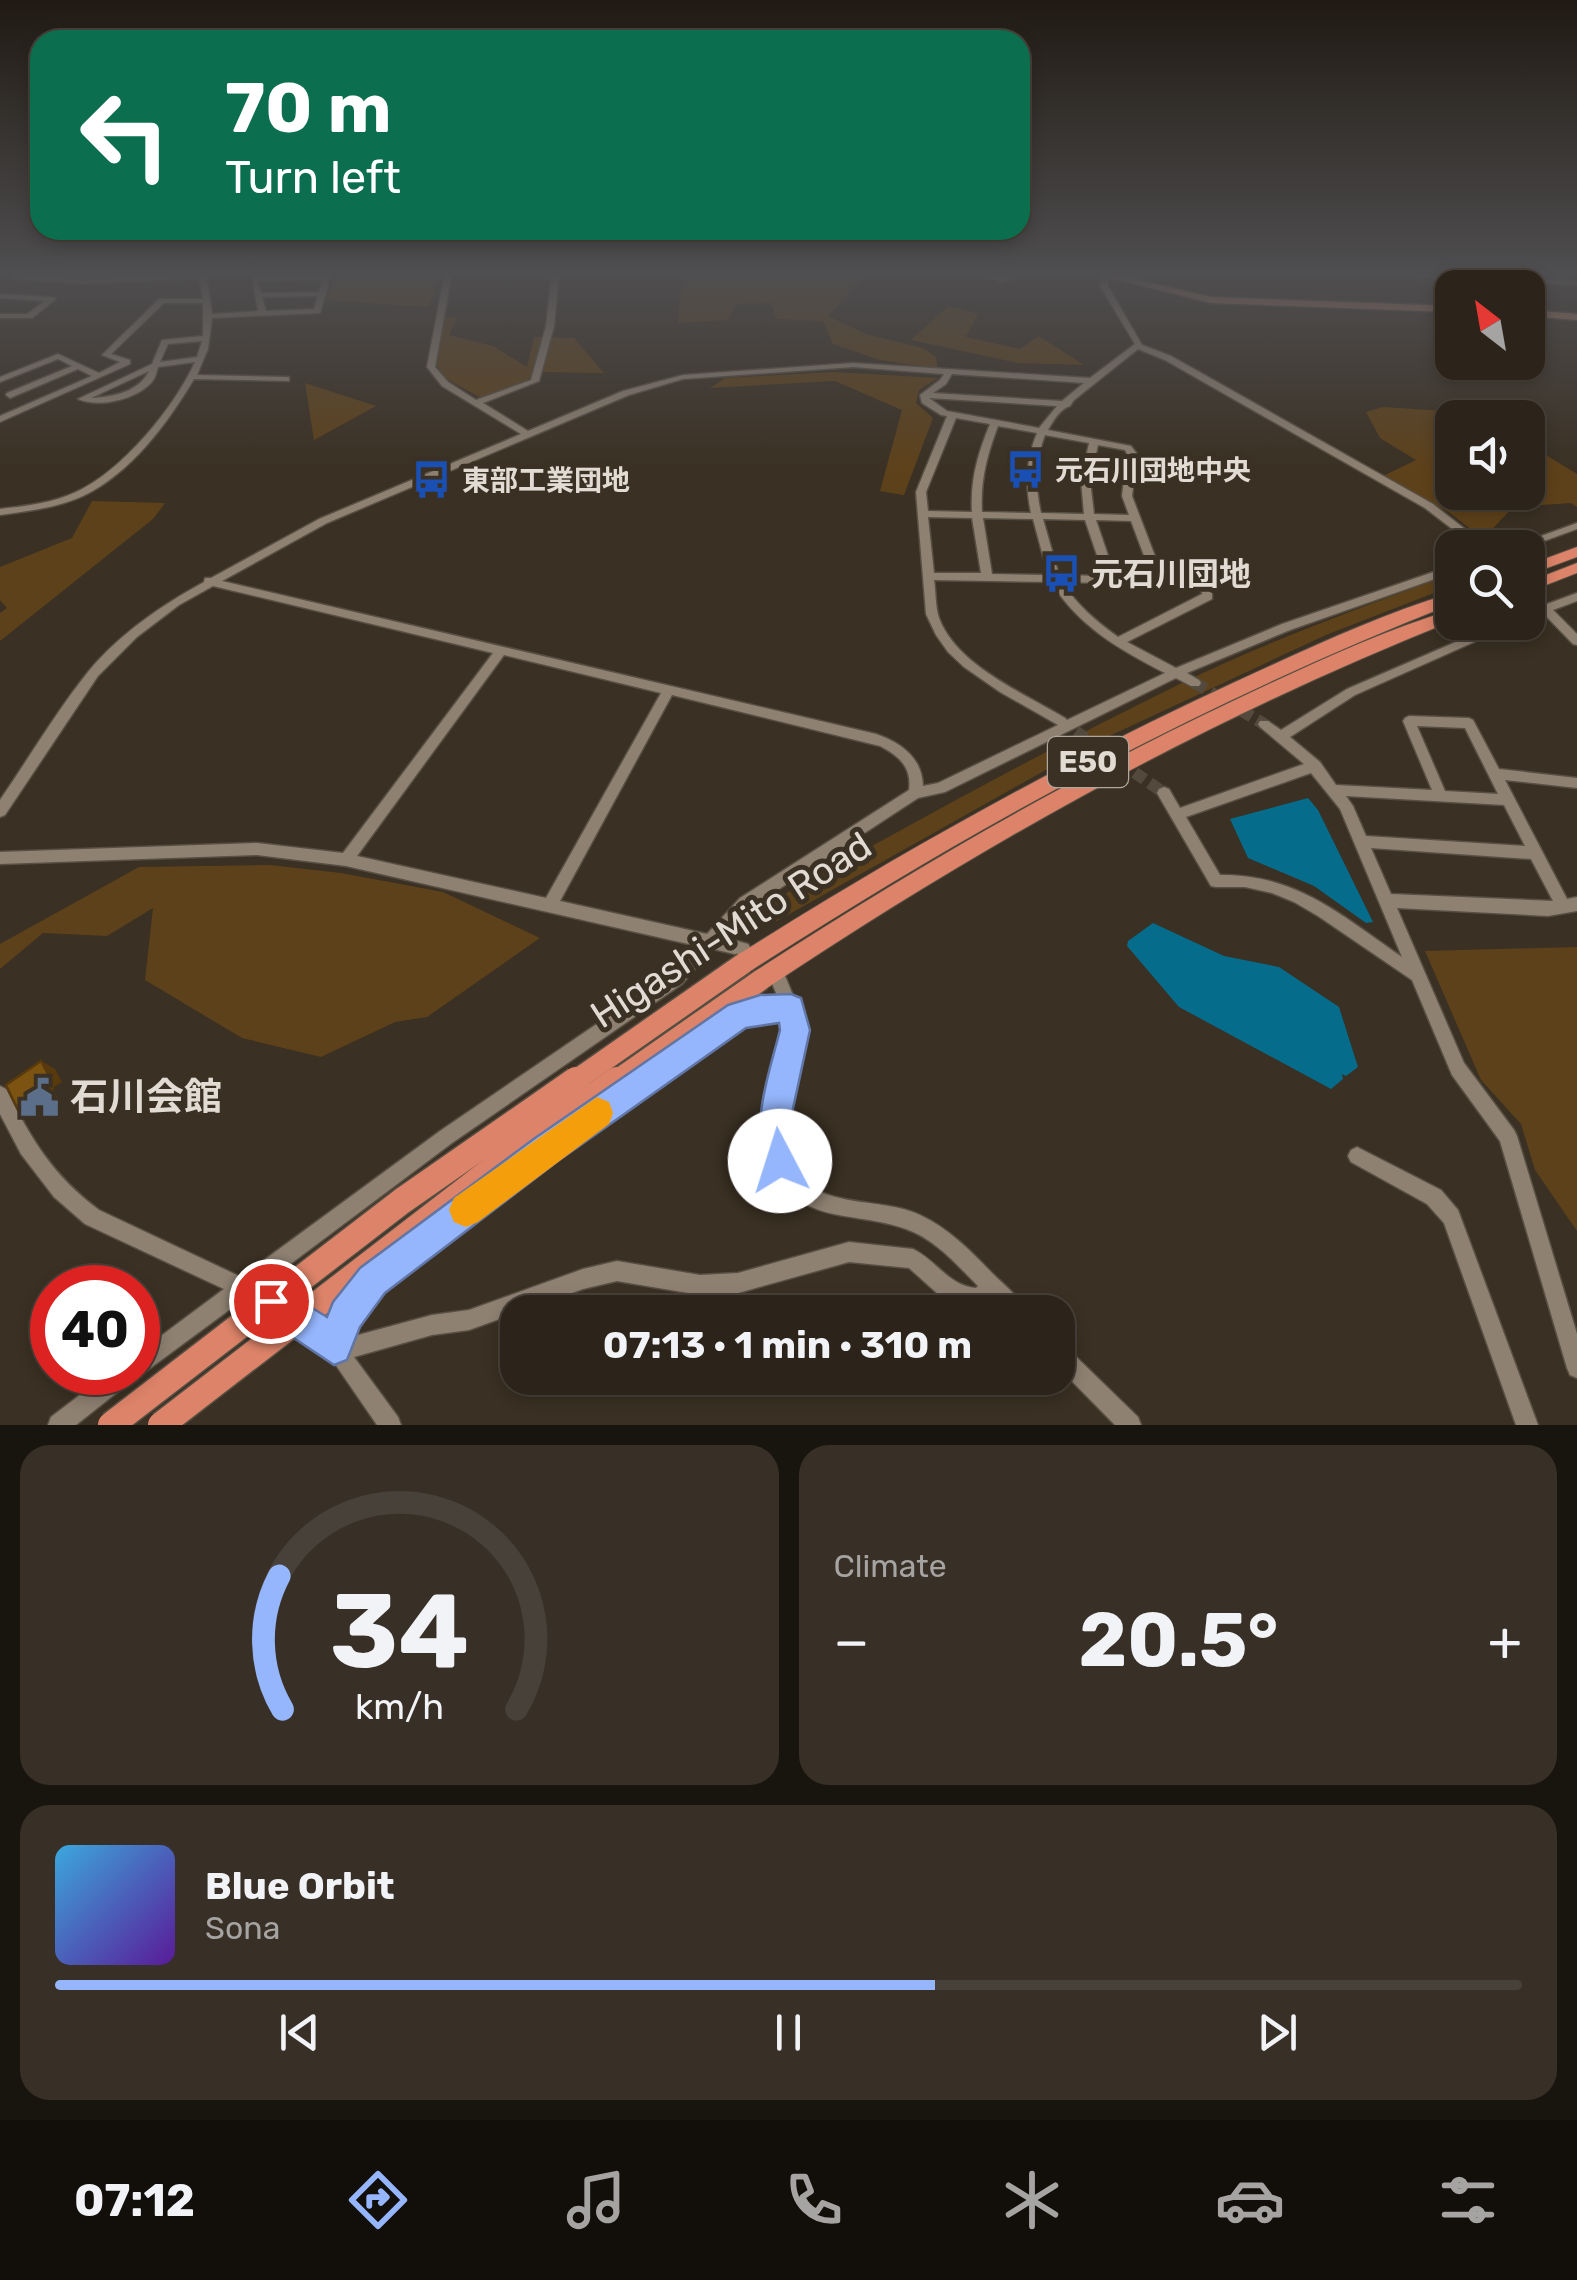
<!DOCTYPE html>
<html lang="en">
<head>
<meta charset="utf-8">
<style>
	:root { --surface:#2c241a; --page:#383027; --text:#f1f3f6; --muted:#a6a4a2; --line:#484139; --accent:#95b6fd }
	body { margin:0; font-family:Rubik,"Noto Sans JP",sans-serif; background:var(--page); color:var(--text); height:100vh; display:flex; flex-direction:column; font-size:38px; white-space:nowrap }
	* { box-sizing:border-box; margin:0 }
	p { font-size:32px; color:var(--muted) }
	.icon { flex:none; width:55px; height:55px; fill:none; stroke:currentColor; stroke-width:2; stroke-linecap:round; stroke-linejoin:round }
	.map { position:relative; height:1425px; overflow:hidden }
	.side { display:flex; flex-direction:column; gap:20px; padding:20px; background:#18140e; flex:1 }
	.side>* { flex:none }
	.top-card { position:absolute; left:30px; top:30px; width:1000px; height:210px; border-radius:30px; box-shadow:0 5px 15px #0003,0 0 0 2px var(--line); background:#0b6e4f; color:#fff; overflow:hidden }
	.needle { width:65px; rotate:329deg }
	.tools { position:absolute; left:1435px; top:270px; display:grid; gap:20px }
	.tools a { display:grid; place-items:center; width:110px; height:110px; border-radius:20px; background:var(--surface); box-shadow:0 5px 15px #0003,0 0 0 2px var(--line); font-size:50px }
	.speed { position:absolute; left:30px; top:1265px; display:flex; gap:20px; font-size:50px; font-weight:700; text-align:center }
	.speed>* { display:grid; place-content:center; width:130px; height:130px; border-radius:50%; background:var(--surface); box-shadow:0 5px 15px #0003,0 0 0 2px var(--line); line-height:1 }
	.speed .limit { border:15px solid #d22; background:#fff; color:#111 }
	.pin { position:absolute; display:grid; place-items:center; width:85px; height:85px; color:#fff; margin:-42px; border:5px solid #fff; border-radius:50%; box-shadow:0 2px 10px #0007 }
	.me { position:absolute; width:110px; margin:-55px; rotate:355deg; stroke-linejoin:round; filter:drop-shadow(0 0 8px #0008) }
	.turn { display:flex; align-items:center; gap:35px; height:210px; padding:0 30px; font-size:45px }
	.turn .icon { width:130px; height:130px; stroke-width:2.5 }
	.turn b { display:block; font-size:70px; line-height:85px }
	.big { font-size:75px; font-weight:700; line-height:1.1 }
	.side .card { flex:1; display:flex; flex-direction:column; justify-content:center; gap:15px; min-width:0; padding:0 35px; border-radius:30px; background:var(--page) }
	.side .dial { align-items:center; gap:0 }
	.dial svg { height:260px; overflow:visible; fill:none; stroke:var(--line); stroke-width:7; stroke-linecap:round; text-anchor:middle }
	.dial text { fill:var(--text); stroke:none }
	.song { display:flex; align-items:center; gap:30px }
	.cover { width:120px; height:120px; border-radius:15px; background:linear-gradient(135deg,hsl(200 70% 55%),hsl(270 70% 35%)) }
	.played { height:10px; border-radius:5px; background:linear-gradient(90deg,var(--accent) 60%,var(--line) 60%) }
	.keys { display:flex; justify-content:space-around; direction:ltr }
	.heat { display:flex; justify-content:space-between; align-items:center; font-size:55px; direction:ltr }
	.side .tiles { flex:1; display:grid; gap:20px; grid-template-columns:1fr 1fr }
	.card:last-child { grid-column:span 2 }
	.trip { position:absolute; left:500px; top:1295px; width:575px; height:100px; border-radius:30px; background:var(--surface); box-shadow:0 5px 15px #0003,0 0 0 2px var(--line); font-weight:700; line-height:100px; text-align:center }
	.dock { display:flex; height:160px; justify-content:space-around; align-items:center; background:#120e0a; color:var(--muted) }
	.dock .icon { width:70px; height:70px }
	.dock .on { color:var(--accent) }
	.dock b { font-size:45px; color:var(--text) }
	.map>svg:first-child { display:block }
</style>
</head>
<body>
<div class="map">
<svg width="1577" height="1425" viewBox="0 0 1577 1425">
	<rect width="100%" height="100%" fill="#3a3023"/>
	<!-- green -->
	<g fill="#5d411a">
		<path d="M337,272L441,277L428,307L326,300Z"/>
		<path d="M696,272H881L861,280L828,316L866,334L923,348L936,357L938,369L880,360L833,344L823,321L776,319L771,303L736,304L728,320L678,323L682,280Z"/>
		<path d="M948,306L978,314L966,337L1020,349L1039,336L1084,365L1018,363L911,340Z"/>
		<path d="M445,317L457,318L449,335L493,346L527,367L534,337L574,338L604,373L540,372L488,402L445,378L436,364Z"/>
		<path d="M834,372L938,378L919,390L916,403L933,418L904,495L880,491L902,410L835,381L710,388L725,378Z"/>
		<path d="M305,383L376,406L314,440Z"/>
		<path d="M1383,407L1476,413L1483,417L1452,418V492H1528V444L1577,474V507L1571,503L1513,507L1483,539L1450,513L1383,476L1416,460L1380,438L1366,412Z"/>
		<path d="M92,501L165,503L153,519L0,641V613L7,608L0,600V567L72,538Z"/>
		<path d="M1452,574V586L1326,635L1090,745L770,925L754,911C896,833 1038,753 1184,682C1271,640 1362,607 1452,574Z"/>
		<path d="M270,865L341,873L443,892L540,938L427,1017L395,1022L321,1057L242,1038L145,980L153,908L107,936L43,933L0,969V944L139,867Z"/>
		<path d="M1577,947V1231L1535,1170L1521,1124L1481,1080L1425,951Z"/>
	</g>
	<!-- water -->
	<g fill="#056c8b">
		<path d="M1308,798L1318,810L1373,922L1366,923L1314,886L1248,858L1230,819Z"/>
		<path d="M1153,923L1224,956L1279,967L1339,1007L1358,1067L1346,1076L1342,1074L1343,1079L1331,1089L1179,1007L1127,946L1128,941Z"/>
	</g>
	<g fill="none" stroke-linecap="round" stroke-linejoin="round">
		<!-- minor-tunnel -->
		<g stroke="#534a3d" stroke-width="12" stroke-dasharray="12 6" stroke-linecap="butt">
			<path d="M1195,683L1264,724"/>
			<path d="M1061,721L1164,793"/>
		</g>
		<defs>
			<g id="minor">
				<path d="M21,272H30L24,276L87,280L206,272L212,314L258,311L252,278L324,276L325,272H332L320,313L212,318L208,349L197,375L286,377H289V381L194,379C167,424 131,473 83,496C57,508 28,511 0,515V509C26,506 52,503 76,492C122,471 174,408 195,362L158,367C156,374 156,377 151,383C135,400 98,408 78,399L152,364L162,340L203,336V303H164L111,354L130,360V364L0,422V416L92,376L78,369L10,398L6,395L7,393L72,366L58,359L0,382V377L58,354L99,373L120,362L102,355L159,299H203L199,278L87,284L13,279V277ZM323,280L319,292L261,293L258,281ZM318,296L314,309L266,311L262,297ZM202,341L197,357L160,362L168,344ZM149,371C139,392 113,397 91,398Z"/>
				<path d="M445,272H452L435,367L448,382L476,400L531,380L546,326L552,272H559L554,326L539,381L483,403L528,431L623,391L683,375L853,363L1090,378L1135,344L1100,286L1104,275H1108V286L1142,345L1171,356L1433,504L1489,548H1477L1425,508L1165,360L1138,349L1074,400L1070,406C1060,409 1053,421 1048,430L1131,446L1137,454L1132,496L1163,577H1189L1212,590V599L1127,642L1176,668L1282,624L1448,567L1452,566V573L1290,630L1187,673L1199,680L1201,683L1199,686H1191L1176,678L945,792L918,798L750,908L723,937L748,944L751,949L748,954L743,956L713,949L682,984L452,1143L261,1286L280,1295L283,1302L280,1309L273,1312L244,1299L145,1372L136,1375L134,1379L76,1425H48L51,1417L110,1372H138V1353L224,1289L85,1224L54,1197L21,1154L0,1114V1086L6,1089C31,1139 53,1176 99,1210L241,1277L440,1131L670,974L697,946L346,866L257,855L0,864V852L257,843L343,853L493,653L213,586L179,605L137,637L98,676L5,815L0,817V800C29,758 56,712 88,672C119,634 162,605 204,582L205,578H211L319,519L521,434L442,386L427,367ZM853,367L944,374L940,380L920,395L922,403L941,415L947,416L916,492L926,614L936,635L948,652L964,667L1000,692L1058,725L938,783L923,786C922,757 901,743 876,734L222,581L327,523L629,395L683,379ZM952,374L1084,383L1062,401L933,393L946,384ZM929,398L1057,406L1039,428L947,411ZM956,418L990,424C978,453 970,480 972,512L928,511L926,492ZM998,426L1037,433C1026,459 1025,486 1031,513L982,512C980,481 987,455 998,426ZM1045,435L1089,443L1081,480L1084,514L1041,513C1035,486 1035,461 1045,435ZM1098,445L1125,450L1127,454L1122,496L1129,515L1094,514L1090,480ZM928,517L972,518L981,573H934ZM983,518L1033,519L1048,575L992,574ZM1043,519L1085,520L1104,576L1059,575ZM1096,520L1131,521L1152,577L1115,576ZM934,580L1051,582C1078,626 1120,650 1165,673L1067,720L1065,718C1024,693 957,666 939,618C935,606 936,592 934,580ZM1062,582L1187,585L1202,592V594L1118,637C1096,621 1077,605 1062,582ZM504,655L661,693L546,898L357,856ZM672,695L880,746C899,756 912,767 909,790L740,898L707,934L560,901Z"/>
				<path d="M978,272H987L1002,278L1017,272H1027L1002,283Z"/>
				<path d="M1368,272H1414L1577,281V285L1371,274Z"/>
				<path d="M0,294L52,297L56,299L32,318H0V314H27L45,301L0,298Z"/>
				<path d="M1577,523V529L1525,548H1508Z"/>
				<path d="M1533,593L1537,594L1547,604L1577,593V601L1553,610L1577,634V645L1573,644L1544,614L1528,620V612L1537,608L1528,597Z"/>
				<path d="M1502,622H1519L1355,695L1290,737L1320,762L1336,785L1432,790L1403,721L1405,718L1409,716L1469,718L1473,720L1499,769L1577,778V788L1505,780L1567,899L1577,897V911L1548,916L1397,908L1464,1063L1514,1130L1517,1136L1577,1334V1378L1570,1375L1567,1368L1500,1141L1452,1075L1412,980L1318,916L1294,902L1272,893L1245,887H1216L1211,886L1157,793L1159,789L1164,787L1169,789L1180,808L1304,764L1260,727L1258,724L1260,721H1268L1281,730L1347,689ZM1417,726L1465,728L1498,794L1445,791ZM1311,773L1340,809L1402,957C1342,916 1297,874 1220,875L1186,817ZM1346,796L1504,805L1525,846L1366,836L1353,806ZM1371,848L1531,859L1553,901L1391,894Z"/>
				<path d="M779,973L785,976C792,993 799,1007 800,1026C804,1074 767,1121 794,1168C819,1211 881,1196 920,1215C948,1228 970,1250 991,1272C1003,1284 1020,1297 1026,1312H1003L991,1301L979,1308L963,1307L938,1294L909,1268L849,1262L738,1293L700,1295L617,1281L583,1289L469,1330L432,1335L354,1357L398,1417L401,1425H377L331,1358L292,1324L289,1317L292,1310L299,1307L306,1310L330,1330L339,1308L366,1273L541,1143L732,1009L760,1001L779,1000L771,981L773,976ZM783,1016C789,1063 757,1106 769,1153C789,1228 851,1209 906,1229C935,1239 957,1265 978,1286L976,1288C949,1286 936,1260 913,1249L849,1242L738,1273L700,1275L617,1261L583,1269L469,1310L432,1315L347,1338L353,1322L380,1287L553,1155L742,1022L760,1017Z"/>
				<path d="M1357,1147L1441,1190L1458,1210L1538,1425H1516L1444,1223L1427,1204L1351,1162L1348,1156L1351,1150Z"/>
				<path d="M1058,1343L1065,1346L1138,1417L1141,1425H1115L1058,1367Z"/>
			</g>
			<g id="major">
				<path d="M1088,272H1103L1211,297L1452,306V312L1211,303Z"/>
				<path d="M1528,310L1577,314V320L1528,316Z"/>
			</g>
			<g id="highway">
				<path d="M1577,547V557L1528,575V565Z"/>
				<path d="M1577,563V573L1528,592V582Z"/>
				<path d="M1452,593V604C1201,704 979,823 752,970L744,973L736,970L733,963L736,956C897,854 1062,762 1235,682C1305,650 1378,615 1452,593Z"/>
				<path d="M1452,610V621C1209,718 988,841 770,986L762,990L754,986L751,979L754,972C909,871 1068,779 1235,700C1305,667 1378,632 1452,610Z"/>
			</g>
		</defs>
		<!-- minor casing -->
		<use href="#minor" stroke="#574f43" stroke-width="3"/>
		<!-- major casing -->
		<use href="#major" stroke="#574f43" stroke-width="3"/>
		<!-- highway casing -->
		<use href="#highway" stroke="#574f43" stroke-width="2"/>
		<!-- minor -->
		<use href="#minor" fill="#8e8172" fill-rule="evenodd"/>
		<!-- major -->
		<use href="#major" fill="#bd826d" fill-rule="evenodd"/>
		<!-- highway -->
		<use href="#highway" fill="#dc8369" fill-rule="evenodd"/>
		<defs>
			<g id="highway-bridge-far1">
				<path d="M572,1083L744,963"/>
				<path d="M613,1083L762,979"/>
			</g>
			<g id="highway-bridge">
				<path d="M111,1425L402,1201L576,1080"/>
				<path d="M161,1425L520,1148L617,1080"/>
			</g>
		</defs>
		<!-- highway-bridge-far1 casing -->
		<use href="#highway-bridge-far1" stroke="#574f43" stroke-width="24" stroke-linecap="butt"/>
		<!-- highway-bridge casing -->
		<use href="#highway-bridge" stroke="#574f43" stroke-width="29" stroke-linecap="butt"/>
		<!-- highway-bridge-far1 -->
		<use href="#highway-bridge-far1" stroke="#dc8369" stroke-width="21"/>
		<!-- highway-bridge -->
		<use href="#highway-bridge" stroke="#dc8369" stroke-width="26"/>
	</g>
	<!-- shaded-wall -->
	<path fill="#583a0d" d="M41,1061L55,1069L62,1082L53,1088L60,1102L35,1120L20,1114Z"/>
	<!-- building -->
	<path fill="#7d5312" stroke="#583a0d" stroke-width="2.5" d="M41,1061L48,1074L39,1081L46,1095L20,1114L6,1085Z"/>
	<!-- sky -->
	<linearGradient id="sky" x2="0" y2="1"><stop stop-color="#201a13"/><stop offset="0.58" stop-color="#4f4e50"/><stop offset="1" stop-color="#4f4e50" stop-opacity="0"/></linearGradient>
	<rect width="1577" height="472" fill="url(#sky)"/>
	<!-- route -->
	<path fill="#95b6fd" stroke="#6176a4" stroke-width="2.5" d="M791,994L801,998L810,1030L791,1118L790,1138L797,1161L792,1173L780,1177L769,1173C749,1124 768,1078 780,1030L779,1023L746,1028L558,1161L385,1293L360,1327L347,1360L334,1365L258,1314L253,1301L258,1288L271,1283L327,1317L333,1302L360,1268L535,1138L728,1005L760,995Z"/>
	<!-- slow -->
	<path fill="#f59e0b" d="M597,1097L609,1102L613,1113L609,1124L478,1222L466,1227L454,1222L449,1210L454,1198Z"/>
	<!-- icons -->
	<defs>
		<symbol id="bus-bare" viewBox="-9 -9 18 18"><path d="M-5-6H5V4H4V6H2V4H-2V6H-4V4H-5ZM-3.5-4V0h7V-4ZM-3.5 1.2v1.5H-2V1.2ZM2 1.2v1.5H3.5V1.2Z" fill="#1a4fb4" stroke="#3a3023" stroke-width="2.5" paint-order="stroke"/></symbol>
		<symbol id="civic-bare" viewBox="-9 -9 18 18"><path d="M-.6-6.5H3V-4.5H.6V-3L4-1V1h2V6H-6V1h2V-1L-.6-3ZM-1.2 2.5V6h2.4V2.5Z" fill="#5c6f8a" stroke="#3a3023" stroke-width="2.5" paint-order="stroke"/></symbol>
	</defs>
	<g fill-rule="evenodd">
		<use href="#bus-bare" x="998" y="442" width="55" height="55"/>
		<use href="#bus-bare" x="404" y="452" width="55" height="55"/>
		<use href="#bus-bare" x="1034" y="546" width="55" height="55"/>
		<use href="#civic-bare" x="12" y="1070" width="55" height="55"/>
	</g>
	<g text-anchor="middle" stroke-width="10" stroke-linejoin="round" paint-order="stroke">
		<!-- far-poi labels -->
		<g font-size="28" font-weight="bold" fill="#e2dbd3" stroke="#3a3023" text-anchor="start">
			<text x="1055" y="480">元石川団地中央</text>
			<text x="462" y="490">東部工業団地</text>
		</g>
		<!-- shield labels -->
		<rect fill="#3a3023" stroke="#b0a89e" stroke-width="2.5" x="1048" y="737" width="80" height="50" rx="8"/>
		<g font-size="30" font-weight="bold" fill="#e2dbd3">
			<text x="1088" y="772">E50</text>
		</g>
		<!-- poi labels -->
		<g font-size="32" font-weight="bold" fill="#e2dbd3" stroke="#3a3023" text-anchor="start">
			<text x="1091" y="585">元石川団地</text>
		</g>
		<!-- near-street labels -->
		<g font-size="38" fill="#e2dbd3" stroke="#3a3023">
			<text transform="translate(731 930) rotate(-33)" y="13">Higashi-Mito Road</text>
		</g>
		<!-- near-poi labels -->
		<g font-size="38" font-weight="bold" fill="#e2dbd3" stroke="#3a3023" text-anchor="start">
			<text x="70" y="1110">石川会館</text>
		</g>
	</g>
</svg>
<div class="tools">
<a><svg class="needle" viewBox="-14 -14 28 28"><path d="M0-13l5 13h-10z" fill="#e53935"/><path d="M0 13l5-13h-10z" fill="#a6a4a2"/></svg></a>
<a><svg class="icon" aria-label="sound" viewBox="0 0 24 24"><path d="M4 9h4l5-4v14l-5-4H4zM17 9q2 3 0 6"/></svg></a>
<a><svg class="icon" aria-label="search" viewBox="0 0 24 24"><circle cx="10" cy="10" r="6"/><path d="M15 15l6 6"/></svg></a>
</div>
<div class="speed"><div class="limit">40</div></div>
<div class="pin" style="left:271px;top:1301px;background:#d93025"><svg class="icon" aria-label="arrive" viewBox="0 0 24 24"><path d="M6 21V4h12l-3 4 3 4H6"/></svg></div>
<svg class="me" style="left:780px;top:1161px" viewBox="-20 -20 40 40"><circle r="19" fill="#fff"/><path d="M0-13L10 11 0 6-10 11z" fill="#95b6fd"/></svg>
<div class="trip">07:13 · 1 min · 310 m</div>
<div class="top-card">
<div class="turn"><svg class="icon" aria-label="left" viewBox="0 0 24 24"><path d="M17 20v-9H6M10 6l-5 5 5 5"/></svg><div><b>70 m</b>Turn left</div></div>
</div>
</div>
<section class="side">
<div class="tiles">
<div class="card dial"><svg viewBox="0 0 100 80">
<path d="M14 69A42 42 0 1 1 86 69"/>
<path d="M14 69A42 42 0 0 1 13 28" stroke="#95b6fd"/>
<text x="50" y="56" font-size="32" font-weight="700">34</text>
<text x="50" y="72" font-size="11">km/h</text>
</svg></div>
<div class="card"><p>Climate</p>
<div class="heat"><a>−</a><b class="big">20.5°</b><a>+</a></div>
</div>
<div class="card">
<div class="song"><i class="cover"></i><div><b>Blue Orbit</b><p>Sona</p></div></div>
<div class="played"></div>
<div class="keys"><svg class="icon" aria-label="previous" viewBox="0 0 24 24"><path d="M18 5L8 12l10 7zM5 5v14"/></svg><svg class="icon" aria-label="pause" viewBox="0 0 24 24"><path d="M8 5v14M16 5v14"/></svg><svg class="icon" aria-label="next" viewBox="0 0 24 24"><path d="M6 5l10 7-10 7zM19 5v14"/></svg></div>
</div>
</div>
</section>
<nav class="dock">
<b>07:12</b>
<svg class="icon on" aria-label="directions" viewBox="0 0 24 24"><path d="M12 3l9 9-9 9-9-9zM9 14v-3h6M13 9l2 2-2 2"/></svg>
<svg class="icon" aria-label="music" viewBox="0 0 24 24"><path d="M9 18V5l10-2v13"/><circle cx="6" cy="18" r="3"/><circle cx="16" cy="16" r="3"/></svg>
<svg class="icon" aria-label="phone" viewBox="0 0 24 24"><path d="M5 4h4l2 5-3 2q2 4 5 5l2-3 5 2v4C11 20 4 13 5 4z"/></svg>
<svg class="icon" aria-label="climate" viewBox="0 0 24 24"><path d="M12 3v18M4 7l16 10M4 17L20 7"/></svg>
<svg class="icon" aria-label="car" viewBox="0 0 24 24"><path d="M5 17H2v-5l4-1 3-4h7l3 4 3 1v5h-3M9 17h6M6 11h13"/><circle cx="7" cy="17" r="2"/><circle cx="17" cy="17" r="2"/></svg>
<svg class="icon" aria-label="filters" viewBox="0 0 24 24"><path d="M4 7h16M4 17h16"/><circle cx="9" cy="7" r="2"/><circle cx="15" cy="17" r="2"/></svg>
</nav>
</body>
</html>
